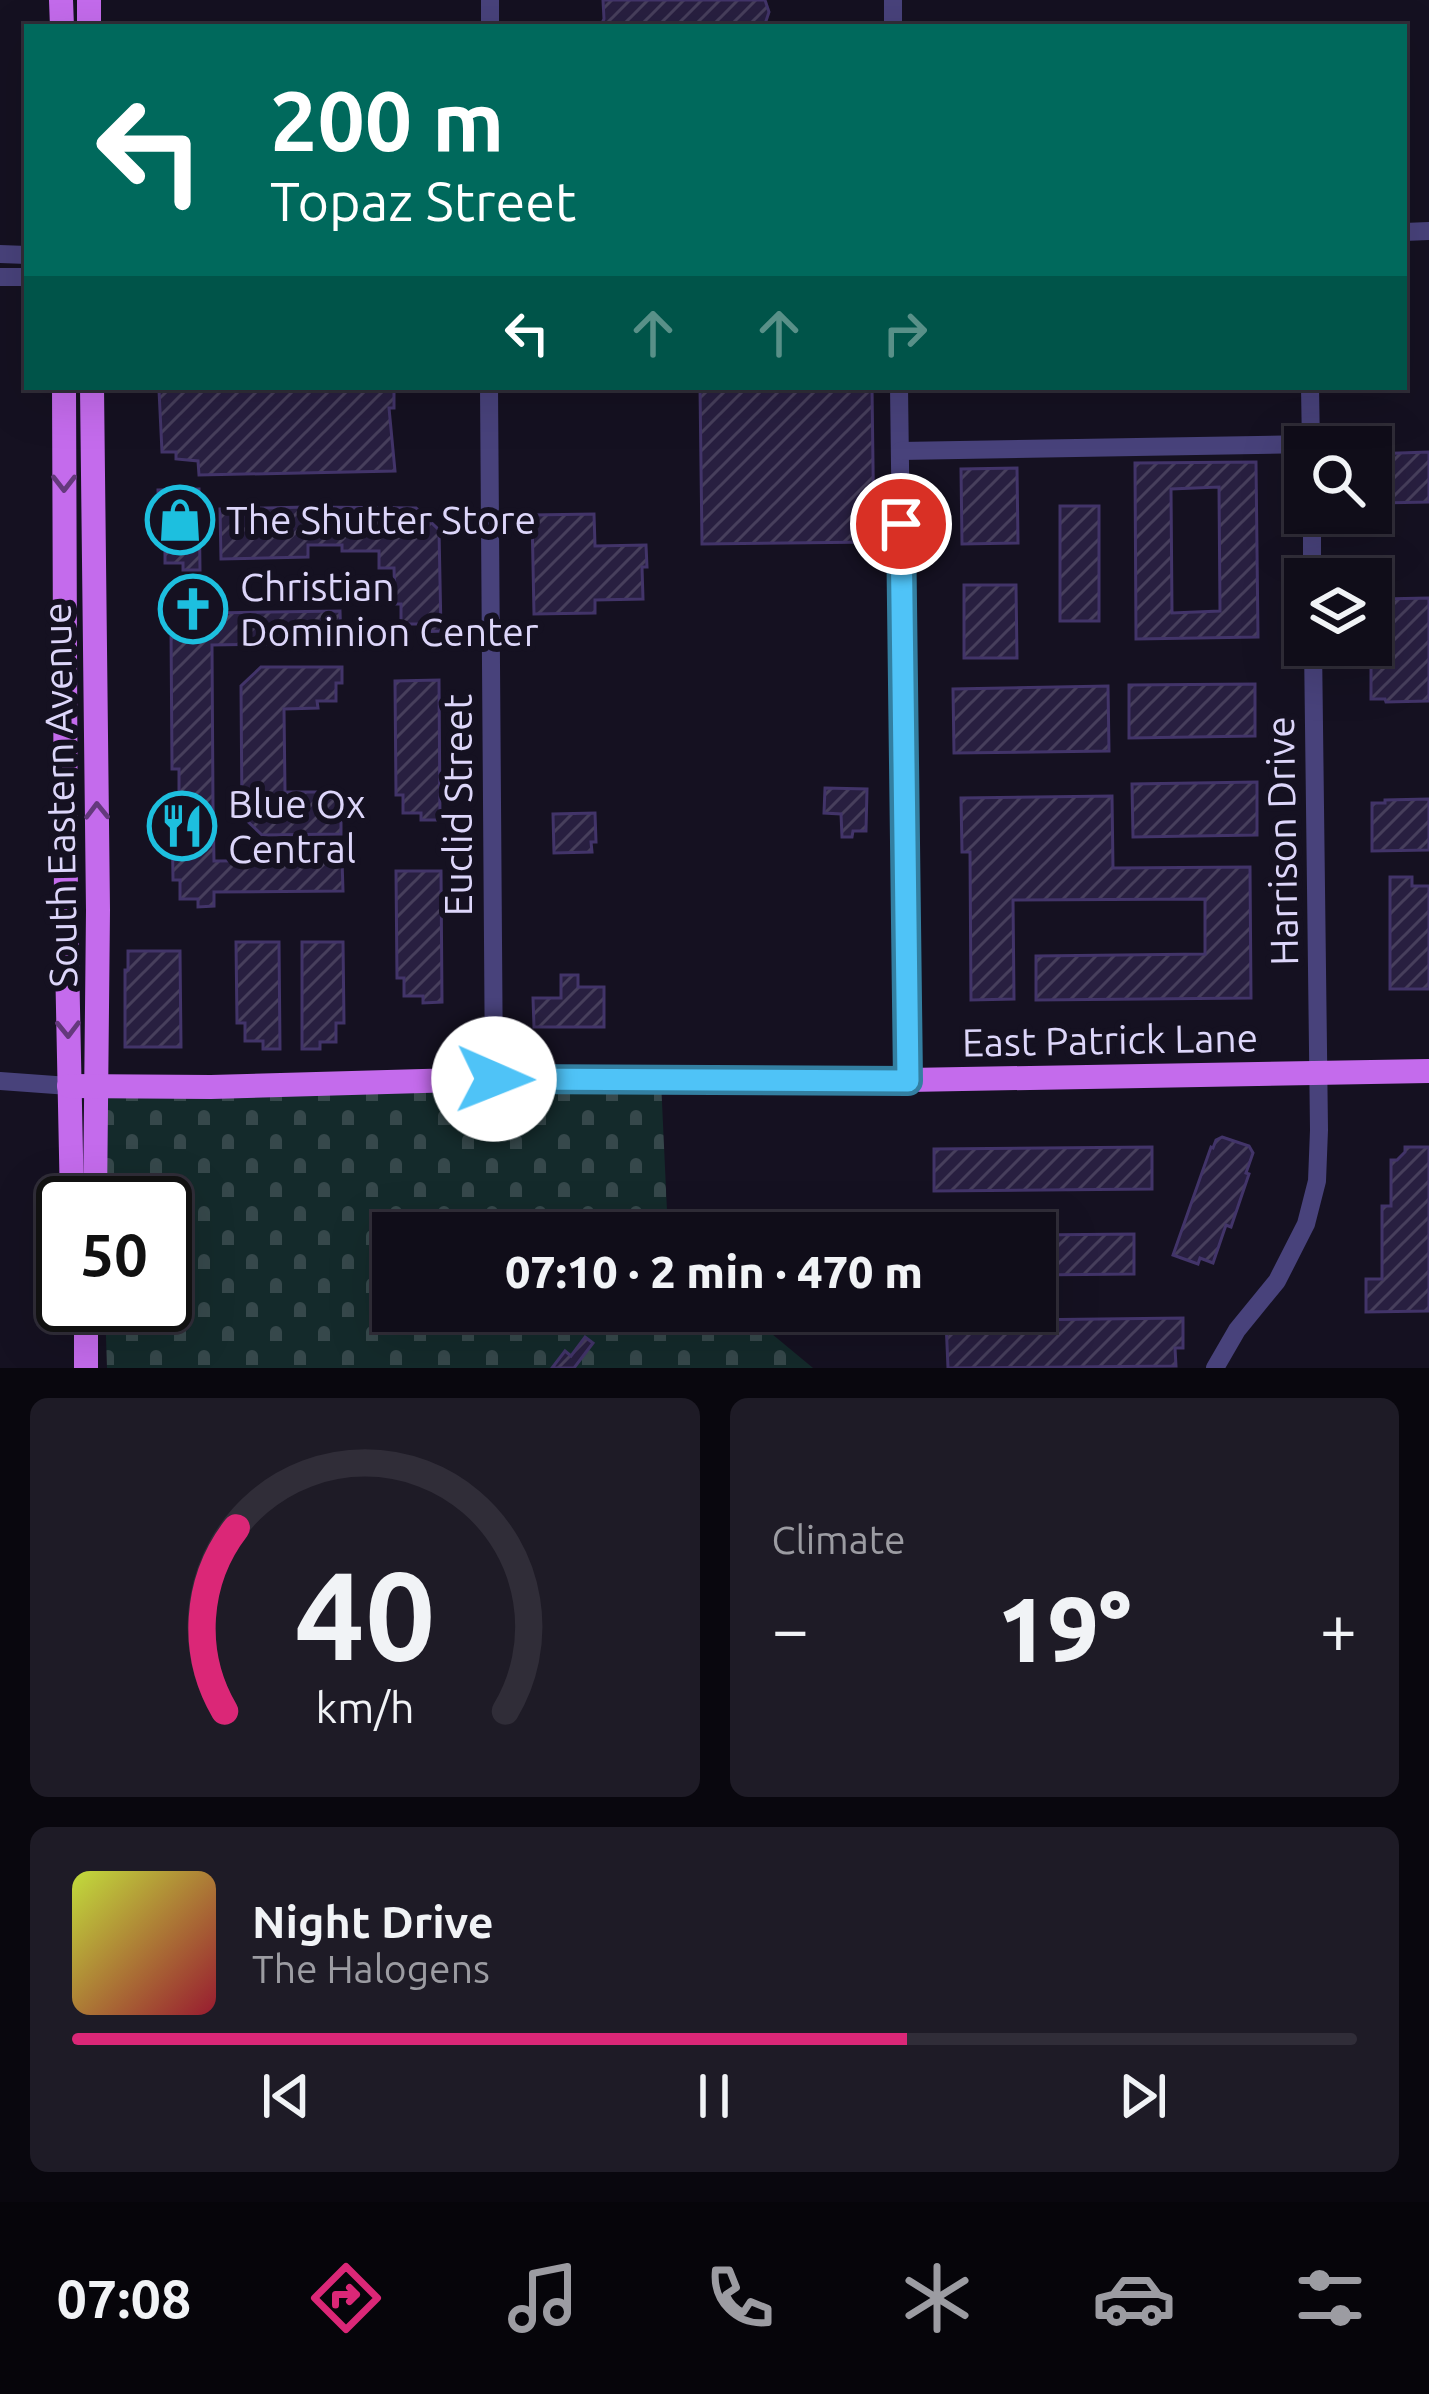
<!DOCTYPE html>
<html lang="en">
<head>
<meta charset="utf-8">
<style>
	:root { --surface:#100d19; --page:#1e1b26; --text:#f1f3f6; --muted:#9c9ca2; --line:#302d38; --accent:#db2777 }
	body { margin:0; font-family:Ubuntu,sans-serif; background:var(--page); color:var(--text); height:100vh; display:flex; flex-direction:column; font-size:45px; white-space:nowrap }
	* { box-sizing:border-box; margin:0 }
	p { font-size:39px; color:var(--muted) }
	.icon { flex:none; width:66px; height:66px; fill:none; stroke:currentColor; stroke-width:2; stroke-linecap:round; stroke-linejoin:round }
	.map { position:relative; height:1368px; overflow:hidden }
	.sheet { display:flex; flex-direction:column; gap:30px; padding:30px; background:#09070e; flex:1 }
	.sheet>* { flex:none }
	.top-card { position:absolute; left:24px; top:24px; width:1383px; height:366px; border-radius:0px; box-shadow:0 12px 48px #0002,0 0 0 3px var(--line); background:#00695c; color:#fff; overflow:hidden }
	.tools { position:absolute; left:1284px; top:426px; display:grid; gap:24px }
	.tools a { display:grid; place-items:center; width:108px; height:108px; border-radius:0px; background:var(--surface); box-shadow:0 12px 48px #0002,0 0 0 3px var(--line); font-size:60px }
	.speed { position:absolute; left:36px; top:1176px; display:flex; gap:24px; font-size:60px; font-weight:700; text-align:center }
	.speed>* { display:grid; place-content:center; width:156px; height:156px; border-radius:50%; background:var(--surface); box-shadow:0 12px 48px #0002,0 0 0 3px var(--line); line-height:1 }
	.speed .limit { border:6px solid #111; border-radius:18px; background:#fff; color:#111 }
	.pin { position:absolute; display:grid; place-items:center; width:102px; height:102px; color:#fff; margin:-51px; border:6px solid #fff; border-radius:50%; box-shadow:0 3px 12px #0007 }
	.me { position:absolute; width:132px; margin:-66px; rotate:91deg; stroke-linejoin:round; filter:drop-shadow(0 0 9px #0008) }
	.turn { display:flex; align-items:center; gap:42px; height:252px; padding:0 48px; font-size:54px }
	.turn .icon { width:156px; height:156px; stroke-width:2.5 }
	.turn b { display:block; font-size:84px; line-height:102px }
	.lanes { display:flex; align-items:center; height:114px; padding:0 48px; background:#0003; justify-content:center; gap:60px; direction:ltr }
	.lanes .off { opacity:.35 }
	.big { font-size:90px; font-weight:800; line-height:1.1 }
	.sheet .tile { flex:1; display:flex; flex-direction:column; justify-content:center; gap:18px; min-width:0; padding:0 42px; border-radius:18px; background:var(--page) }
	.sheet .dial { align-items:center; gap:0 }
	.dial svg { height:312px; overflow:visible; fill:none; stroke:var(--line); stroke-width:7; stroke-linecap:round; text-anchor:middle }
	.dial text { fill:var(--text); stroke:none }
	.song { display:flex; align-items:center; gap:36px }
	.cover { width:144px; height:144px; border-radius:18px; background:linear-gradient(135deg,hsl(70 70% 55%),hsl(350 70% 35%)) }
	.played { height:12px; border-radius:6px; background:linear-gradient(90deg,var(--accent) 65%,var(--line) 65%) }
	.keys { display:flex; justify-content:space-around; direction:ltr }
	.heat { display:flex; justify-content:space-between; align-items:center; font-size:66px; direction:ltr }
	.sheet .tiles { flex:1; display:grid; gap:30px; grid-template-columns:1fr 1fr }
	.tile:last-child { grid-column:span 2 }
	.trip { position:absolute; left:372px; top:1212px; width:684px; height:120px; border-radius:0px; background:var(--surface); box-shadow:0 12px 48px #0002,0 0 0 3px var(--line); font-weight:800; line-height:120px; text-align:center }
	.dock { display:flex; height:192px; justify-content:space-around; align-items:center; background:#06050a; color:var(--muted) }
	.dock .icon { width:84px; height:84px }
	.dock .active { color:var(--accent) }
	.dock b { font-size:54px; color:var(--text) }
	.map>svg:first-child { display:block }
</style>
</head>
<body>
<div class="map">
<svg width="1429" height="1368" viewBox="0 0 1429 1368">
	<defs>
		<pattern id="cemetery-stones" width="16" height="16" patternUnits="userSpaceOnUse" patternTransform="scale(3)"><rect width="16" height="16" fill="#142a2b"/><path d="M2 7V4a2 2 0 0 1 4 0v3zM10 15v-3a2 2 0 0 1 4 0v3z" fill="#36484b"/></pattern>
		<pattern id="building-hatch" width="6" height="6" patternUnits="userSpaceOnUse" patternTransform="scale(3)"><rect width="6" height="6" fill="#281f40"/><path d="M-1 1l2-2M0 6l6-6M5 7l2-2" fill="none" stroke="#473f5c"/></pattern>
	</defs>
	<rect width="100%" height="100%" fill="#151121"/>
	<!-- cemetery -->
	<path fill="url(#cemetery-stones)" d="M661,1081L668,1233H393V1311H744L813,1368H107L105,1305H165V1203H101L97,1085Z"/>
	<!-- building -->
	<g fill="url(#building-hatch)" stroke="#423469" stroke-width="3" fill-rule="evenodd">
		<path d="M603,0H765L769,12L764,27H600L604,19Z"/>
		<path d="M218,387H388V390L394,389V408H389L395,471L199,475L198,461L176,459V452H162L159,390Z"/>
		<path d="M700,387H872L874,542L702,544Z"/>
		<path d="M1429,452V502L1381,503V499H1371V454Z"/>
		<path d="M1256,462L1258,637L1136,639L1135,463ZM1219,487L1220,611L1172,613L1171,489Z"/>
		<path d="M1017,468L1018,543L962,544L961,469Z"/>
		<path d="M199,489L200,570H183V563H165V545H159L158,490Z"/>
		<rect x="1060" y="506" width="39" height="115"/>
		<path d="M307,507L416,508L439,530L441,631L419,632V624H401V604H395L394,568H379V551H342V545H308V557L221,559L220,509Z"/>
		<path d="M594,514L595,546L646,545L647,567H642L643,599L595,600V613L534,614L532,515Z"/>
		<path d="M964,585H1016L1017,658H964Z"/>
		<path d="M1429,598V701L1386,702L1385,699H1371V605H1382V599Z"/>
		<path d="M196,600H212V613L340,611L341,643L212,645L213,805L214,861L342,860L343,891L214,892V906L198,907V899H180V880H173L172,806L179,805V769H172L171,626H178L177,607H196Z"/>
		<path d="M261,667H342V683H336V701H317L318,708L284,709L285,792H319V799L336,798V818H341V834L262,835L242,816L241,686Z"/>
		<path d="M439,680L440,820H421V813H403V795H396L395,681Z"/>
		<path d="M1255,684V736L1129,738V685Z"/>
		<path d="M1108,686L1109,751L954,753L953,689Z"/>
		<path d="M1257,782V835L1133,837L1132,784Z"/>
		<path d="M825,788L867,789L866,831H853L852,837H842L841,814L824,813Z"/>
		<path d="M1112,796L1113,868L1250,867L1251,998L1036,1000V956L1205,954V899L1013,900L1014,999L971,1000L970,852H962L961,798Z"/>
		<path d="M1429,799V850L1372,851V803H1385V800Z"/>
		<path d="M595,813L596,842H591L592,852L554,853L553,814Z"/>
		<path d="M396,871H441L442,1002L423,1003V996H404V978H397Z"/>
		<path d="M1390,877H1412V886H1429V989H1390Z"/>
		<path d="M236,942H279L280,1049H263V1041H245V1023H237Z"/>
		<path d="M302,942H343L344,1023H336V1042H320V1049H302Z"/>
		<path d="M128,951H180L181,1047H125V970H128Z"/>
		<path d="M561,975H578V987H604V1027H534L533,998H561Z"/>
		<path d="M1222,1137L1249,1146L1253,1153L1246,1173L1249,1174L1231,1227L1226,1225L1213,1263L1200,1258L1198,1264L1173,1255L1211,1147L1213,1148L1216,1140Z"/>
		<path d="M1152,1147V1189L934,1191V1149Z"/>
		<path d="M1405,1147H1429V1311L1366,1312V1279H1382V1206H1391V1160H1397L1405,1152Z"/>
		<path d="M1134,1234V1274L1035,1275V1235Z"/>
		<path d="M1183,1318V1348H1175L1176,1366L948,1368L946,1321Z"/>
		<path d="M585,1337L593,1343L574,1368H552L565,1351L571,1356Z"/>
	</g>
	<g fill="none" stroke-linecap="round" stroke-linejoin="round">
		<!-- minor -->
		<g stroke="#48427b" stroke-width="18">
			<path d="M893,0V27"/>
			<path d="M490,27V0"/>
			<path d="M1404,232L1429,231"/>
			<path d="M0,254L27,255"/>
			<path d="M0,277H27"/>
			<path d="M489,387L494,1079"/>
			<path d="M899,387L908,1080"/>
			<path d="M1310,387L1311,447"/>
			<path d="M900,451L1311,444"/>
			<path d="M1312,513V579"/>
			<path d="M0,1081L69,1086"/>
			<path d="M1215,1368L1237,1330L1277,1281L1306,1224L1317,1181L1319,1130L1313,645"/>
		</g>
		<!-- major -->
		<g stroke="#c46bec" stroke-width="24">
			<path d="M61,0L62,27"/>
			<path d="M89,0V27"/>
			<path d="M64,387L66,911L72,1203"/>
			<path d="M92,387L98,910L95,1203"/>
			<path d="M69,1086L211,1087L494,1079L908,1080L1429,1071"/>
			<path d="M86,1305V1368"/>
		</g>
	</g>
	<!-- one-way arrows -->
	<defs><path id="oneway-chevron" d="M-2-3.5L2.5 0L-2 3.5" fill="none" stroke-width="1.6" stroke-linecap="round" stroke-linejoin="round" transform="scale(3)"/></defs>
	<g stroke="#64397c">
		<use href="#oneway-chevron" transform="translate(64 483) rotate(90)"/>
		<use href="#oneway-chevron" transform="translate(97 811) rotate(-91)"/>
		<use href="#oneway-chevron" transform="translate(68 1029) rotate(89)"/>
	</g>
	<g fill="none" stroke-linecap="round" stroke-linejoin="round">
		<defs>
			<path id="route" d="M494,1079L908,1081L901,524"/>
		</defs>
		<!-- route casing -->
		<use href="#route" stroke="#337fa1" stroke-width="30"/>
		<!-- route -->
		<use href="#route" stroke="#4fc3f7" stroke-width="21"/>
	</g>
	<!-- icons -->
	<defs>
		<symbol id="shop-ring" viewBox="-11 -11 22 22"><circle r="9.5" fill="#151121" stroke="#1dbfdf" stroke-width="1.5"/><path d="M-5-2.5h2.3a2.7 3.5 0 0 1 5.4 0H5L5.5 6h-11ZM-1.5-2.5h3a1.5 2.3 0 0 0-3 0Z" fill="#1dbfdf"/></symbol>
		<symbol id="church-ring" viewBox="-11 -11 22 22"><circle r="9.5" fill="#151121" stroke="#1dbfdf" stroke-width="1.5"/><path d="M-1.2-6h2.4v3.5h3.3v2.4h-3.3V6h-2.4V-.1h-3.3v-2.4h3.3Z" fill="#1dbfdf"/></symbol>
		<symbol id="restaurant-ring" viewBox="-11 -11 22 22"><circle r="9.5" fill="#151121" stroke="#1dbfdf" stroke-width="1.5"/><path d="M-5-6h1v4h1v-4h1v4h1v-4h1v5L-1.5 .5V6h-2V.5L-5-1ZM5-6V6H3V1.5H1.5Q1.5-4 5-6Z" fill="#1dbfdf"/></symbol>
	</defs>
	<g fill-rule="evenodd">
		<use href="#shop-ring" x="142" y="482" width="76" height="76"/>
		<use href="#church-ring" x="155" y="571" width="76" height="76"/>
		<use href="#restaurant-ring" x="144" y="788" width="76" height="76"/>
	</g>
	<g text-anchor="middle" stroke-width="12" stroke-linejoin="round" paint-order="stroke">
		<!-- poi labels -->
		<g font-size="39" fill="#ddd6fa" stroke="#151121" text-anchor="start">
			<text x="226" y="534">The Shutter Store</text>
			<text x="240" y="601">Christian<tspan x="240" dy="45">Dominion Center</tspan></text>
			<text x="228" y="818">Blue Ox<tspan x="228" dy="45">Central</tspan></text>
		</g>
		<!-- street labels -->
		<g font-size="39" fill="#ddd6fa" stroke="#151121">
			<text transform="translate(60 795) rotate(-91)" y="14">South Eastern Avenue</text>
			<text transform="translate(458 805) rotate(-90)" y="14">Euclid Street</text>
			<text transform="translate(1282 841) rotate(-91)" y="14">Harrison Drive</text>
			<text transform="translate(1110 1040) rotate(-1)" y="14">East Patrick Lane</text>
		</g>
	</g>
</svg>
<div class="tools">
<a><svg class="icon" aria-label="search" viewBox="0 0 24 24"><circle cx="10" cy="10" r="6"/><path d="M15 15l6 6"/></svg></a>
<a><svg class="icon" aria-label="layers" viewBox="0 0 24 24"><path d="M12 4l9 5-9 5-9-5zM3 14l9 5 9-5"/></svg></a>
</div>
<div class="speed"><div class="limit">50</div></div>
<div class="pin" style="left:901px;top:524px;background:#d93025"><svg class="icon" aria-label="arrive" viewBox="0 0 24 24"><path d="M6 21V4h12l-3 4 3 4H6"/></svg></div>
<svg class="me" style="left:494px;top:1079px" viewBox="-20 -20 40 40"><circle r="19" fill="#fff"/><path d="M0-13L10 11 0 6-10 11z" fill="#4fc3f7"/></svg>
<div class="trip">07:10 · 2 min · 470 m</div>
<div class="top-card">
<div class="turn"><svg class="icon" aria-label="left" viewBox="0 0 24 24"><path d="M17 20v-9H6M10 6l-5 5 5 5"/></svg><div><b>200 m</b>Topaz Street</div></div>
<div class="lanes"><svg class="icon" aria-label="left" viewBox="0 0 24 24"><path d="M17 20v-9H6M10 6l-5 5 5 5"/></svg><svg class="icon off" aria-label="ahead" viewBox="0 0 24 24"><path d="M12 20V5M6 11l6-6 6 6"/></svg><svg class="icon off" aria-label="ahead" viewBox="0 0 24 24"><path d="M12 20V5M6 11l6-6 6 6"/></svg><svg class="icon off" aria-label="right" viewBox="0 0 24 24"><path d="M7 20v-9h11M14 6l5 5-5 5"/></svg></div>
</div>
</div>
<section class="sheet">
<div class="tiles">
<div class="tile dial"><svg viewBox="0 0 100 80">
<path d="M14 69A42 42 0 1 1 86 69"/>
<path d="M14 69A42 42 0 0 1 17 22" stroke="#db2777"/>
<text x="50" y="56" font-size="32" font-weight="700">40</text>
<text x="50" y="72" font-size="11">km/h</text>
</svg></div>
<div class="tile"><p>Climate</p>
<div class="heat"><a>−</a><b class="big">19°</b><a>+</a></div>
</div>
<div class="tile">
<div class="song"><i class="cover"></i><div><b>Night Drive</b><p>The Halogens</p></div></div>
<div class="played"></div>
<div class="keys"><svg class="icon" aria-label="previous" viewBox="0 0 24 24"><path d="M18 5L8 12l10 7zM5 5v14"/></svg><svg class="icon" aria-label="pause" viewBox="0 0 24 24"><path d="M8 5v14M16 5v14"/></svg><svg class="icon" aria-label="next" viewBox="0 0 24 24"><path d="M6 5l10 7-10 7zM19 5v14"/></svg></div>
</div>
</div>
</section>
<nav class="dock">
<b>07:08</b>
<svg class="icon active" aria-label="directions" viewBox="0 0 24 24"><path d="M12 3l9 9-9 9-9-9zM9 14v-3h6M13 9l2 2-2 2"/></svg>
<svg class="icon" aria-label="music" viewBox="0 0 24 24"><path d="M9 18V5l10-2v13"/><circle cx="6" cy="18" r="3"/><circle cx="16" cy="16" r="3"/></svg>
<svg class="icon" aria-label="phone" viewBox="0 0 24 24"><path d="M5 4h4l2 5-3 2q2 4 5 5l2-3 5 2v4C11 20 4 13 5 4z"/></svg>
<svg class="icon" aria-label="climate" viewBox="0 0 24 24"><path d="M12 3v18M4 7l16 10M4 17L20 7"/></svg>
<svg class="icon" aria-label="car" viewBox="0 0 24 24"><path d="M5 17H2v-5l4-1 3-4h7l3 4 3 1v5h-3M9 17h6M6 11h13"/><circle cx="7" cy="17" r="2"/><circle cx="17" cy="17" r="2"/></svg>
<svg class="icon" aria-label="filters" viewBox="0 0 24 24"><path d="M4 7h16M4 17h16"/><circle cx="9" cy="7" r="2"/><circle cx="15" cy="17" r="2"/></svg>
</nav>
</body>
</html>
